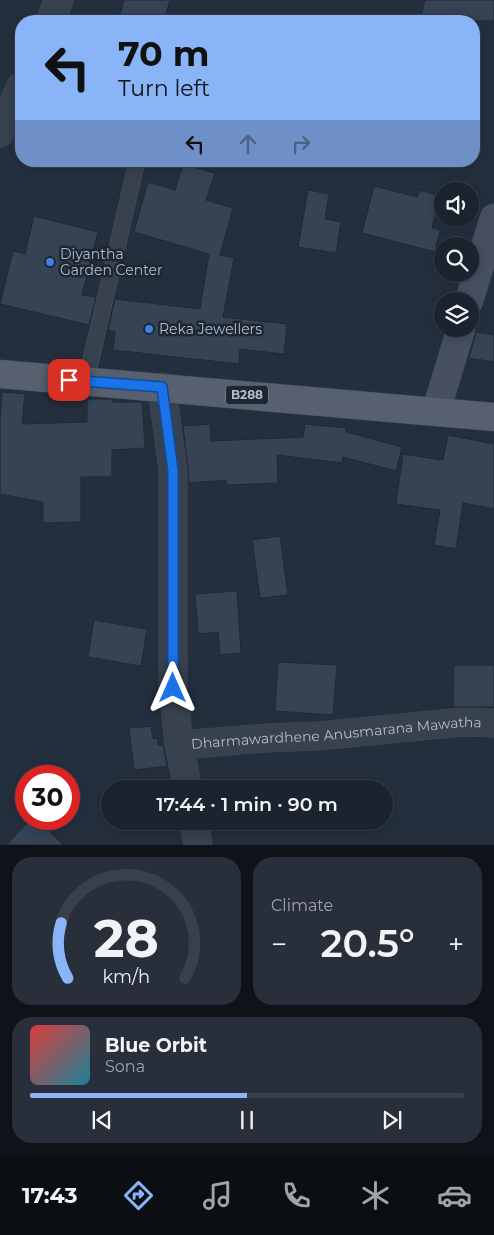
<!DOCTYPE html>
<html lang="en">
<head>
<meta charset="utf-8">
<style>
	:root { --surface:#1b232e; --page:#282f3a; --text:#f1f3f6; --muted:#a0a4aa; --line:#39404a; --accent:#8ab4f8 }
	body { margin:0; font-family:Montserrat,sans-serif; background:var(--page); color:var(--text); height:100vh; display:flex; flex-direction:column; font-size:19px; white-space:nowrap }
	* { box-sizing:border-box; margin:0 }
	p { font-size:16px; color:var(--muted) }
	.icon { flex:none; width:28px; height:28px; fill:none; stroke:currentColor; stroke-width:2; stroke-linecap:round; stroke-linejoin:round }
	.map { position:relative; height:845px; overflow:hidden }
	.sheet { display:flex; flex-direction:column; gap:12px; padding:12px; background:#0f1319; flex:1 }
	.sheet>* { flex:none }
	.guide { position:absolute; left:15px; top:15px; width:465px; height:152px; border-radius:20px; box-shadow:0 2px 12px #0003,0 0 0 1px var(--line); background:#8ab4f8; color:#111; overflow:hidden }
	.controls { position:absolute; left:434px; top:182px; display:grid; gap:10px }
	.controls a { display:grid; place-items:center; width:45px; height:45px; border-radius:50%; background:var(--surface); box-shadow:0 2px 12px #0003,0 0 0 1px var(--line); font-size:25px }
	.speed { position:absolute; left:15px; top:765px; display:flex; gap:10px; font-size:25px; font-weight:700; text-align:center }
	.speed>* { display:grid; place-content:center; width:65px; height:65px; border-radius:50%; background:var(--surface); box-shadow:0 2px 12px #0003,0 0 0 1px var(--line); line-height:1 }
	.speed .limit { border:8px solid #d22; background:#fff; color:#111 }
	.pin { position:absolute; display:grid; place-items:center; width:42px; height:42px; color:#fff; margin:-21px; border-radius:10px; box-shadow:0 2px 8px #0006 }
	.me { position:absolute; width:55px; margin:-28px; rotate:0deg; stroke-linejoin:round; filter:drop-shadow(0 0 4px #0008) }
	.turn { display:flex; align-items:center; gap:18px; height:105px; padding:0 20px; font-size:22px }
	.turn .icon { width:65px; height:65px; stroke-width:2.5 }
	.turn b { display:block; font-size:35px; line-height:42px }
	.lanes { display:flex; align-items:center; height:48px; padding:0 20px; background:#0003; justify-content:center; gap:25px; direction:ltr }
	.lanes .off { opacity:.35 }
	.big { font-size:38px; font-weight:600; line-height:1.1 }
	.sheet .tile { flex:1; display:flex; flex-direction:column; justify-content:center; gap:8px; min-width:0; padding:0 18px; border-radius:20px; background:var(--page) }
	.sheet .dial { align-items:center; gap:0 }
	.dial svg { height:130px; overflow:visible; fill:none; stroke:var(--line); stroke-width:7; stroke-linecap:round; text-anchor:middle }
	.dial text { fill:var(--text); stroke:none }
	.song { display:flex; align-items:center; gap:15px }
	.cover { width:60px; height:60px; border-radius:8px; background:linear-gradient(135deg,hsl(0 70% 55%),hsl(190 70% 35%)) }
	.played { height:5px; border-radius:2px; background:linear-gradient(90deg,var(--accent) 50%,var(--line) 50%) }
	.keys { display:flex; justify-content:space-around; direction:ltr }
	.heat { display:flex; justify-content:space-between; align-items:center; font-size:28px; direction:ltr }
	.sheet .tiles { flex:1; display:grid; gap:12px; grid-template-columns:1fr 1fr }
	.tile:last-child { grid-column:span 2 }
	.trip { position:absolute; left:101px; top:780px; width:292px; height:50px; border-radius:25px; background:var(--surface); box-shadow:0 2px 12px #0003,0 0 0 1px var(--line); font-weight:600; line-height:50px; text-align:center }
	.tab-bar { display:flex; height:80px; justify-content:space-around; align-items:center; background:#0b0e12; color:var(--muted) }
	.tab-bar .icon { width:35px; height:35px }
	.tab-bar .active { color:var(--accent) }
	.tab-bar b { font-size:22px; color:var(--text) }
	.map>svg:first-child { display:block }
</style>
</head>
<body>
<div class="map">
<svg width="494" height="845" viewBox="0 0 494 845">
	<rect width="100%" height="100%" fill="#242f3e"/>
	<!-- building -->
	<g fill="#364354" stroke="#1f2835">
		<path d="M124,0H170L164,21H118Z"/>
		<path d="M425,0H494V21H420Z"/>
		<path d="M183,164L215,173L206,200L233,208L220,255L234,258L223,317L287,324L284,354L240,349L239,364L113,350L115,332L108,330L115,299L200,309L209,254L134,232L148,182L175,190Z"/>
		<path d="M374,186L417,197L420,190L440,196L432,228L440,230L435,252L362,233Z"/>
		<path d="M308,190L329,194L325,219L341,222L336,253L298,247Z"/>
		<path d="M34,216L98,232L82,295L96,297L89,325L0,304L13,251L25,254Z"/>
		<path d="M476,332L494,335V362L469,358Z"/>
		<path d="M2,392L25,394L22,424L87,422V399H113V402H142L145,448L112,450V477H81V522L43,523V502L0,494V417Z"/>
		<path d="M210,424L211,441L303,437L305,424L346,428V432L402,447L396,471L343,457L342,463L277,455L278,483L226,485V480L189,483L188,469L183,426Z"/>
		<path d="M448,435L494,444V509L463,503L456,549L434,545L440,510L396,504L403,454L443,460Z"/>
		<path d="M280,536L288,595L260,598L252,540Z"/>
		<path d="M237,591L241,653L220,655L218,632L198,634L195,594Z"/>
		<path d="M94,620L147,629L141,666L88,657Z"/>
		<path d="M278,662L337,665L333,715L275,711Z"/>
		<path d="M454,665H494V707H453Z"/>
		<path d="M151,726L153,739L157,738L158,745H163L167,766L134,770L129,728Z"/>
		<path d="M300,781L301,789H273L272,783Z"/>
		<path d="M31,819H38L63,845H6Z"/>
		<path d="M275,821H303V827L275,829Z"/>
	</g>
	<g fill="none" stroke-linecap="round" stroke-linejoin="round">
		<defs>
			<path id="lane" d="M86,381L137,161"/>
			<g id="street">
				<path d="M50,21L59,0"/>
				<path d="M0,133L21,86"/>
				<path d="M162,387L173,471V687L179,745L188,789"/>
				<path id="s1" d="M179,745L266,738L318,736L463,722L494,723"/>
				<path d="M194,821L198,845"/>
			</g>
			<g id="secondary">
				<path d="M469,301L494,218"/>
				<path d="M436,411L461,329"/>
			</g>
			<path id="primary" d="M0,374L494,417"/>
		</defs>
		<!-- lane casing -->
		<use href="#lane" stroke="#414a57" stroke-width="17"/>
		<!-- street casing -->
		<use href="#street" stroke="#414a57" stroke-width="29"/>
		<!-- secondary casing -->
		<use href="#secondary" stroke="#414a57" stroke-width="29"/>
		<!-- primary casing -->
		<use href="#primary" stroke="#414a57" stroke-width="29"/>
		<!-- lane -->
		<use href="#lane" stroke="#38414e" stroke-width="15"/>
		<!-- street -->
		<use href="#street" stroke="#38414e" stroke-width="28"/>
		<!-- secondary -->
		<use href="#secondary" stroke="#465061" stroke-width="28"/>
		<!-- primary -->
		<use href="#primary" stroke="#56606e" stroke-width="28"/>
	</g>
	<g fill="none" stroke-linecap="round" stroke-linejoin="round">
		<defs>
			<path id="route" d="M69,380L162,387L173,471V688"/>
		</defs>
		<!-- route casing -->
		<use href="#route" stroke="#114b97" stroke-width="12"/>
		<!-- route -->
		<use href="#route" stroke="#1a73e8" stroke-width="9"/>
	</g>
	<!-- markers -->
	<g fill="#3f7fe0" stroke="#1d2633" stroke-width="2">
		<circle cx="50" cy="262" r="5"/>
		<circle cx="149" cy="329" r="5"/>
	</g>
	<g text-anchor="middle" stroke-width="5" stroke-linejoin="round" paint-order="stroke">
		<!-- shield labels -->
		<rect fill="#1d2633" stroke="#878f9c" stroke-width="1" x="226" y="385.5" width="42" height="19" rx="4"/>
		<g font-size="12" font-weight="bold" fill="#b4bcc9">
			<text x="247" y="399">B288</text>
		</g>
		<!-- poi labels -->
		<g font-size="14" fill="#b4bcc9" stroke="#1d2633" text-anchor="start">
			<text x="60" y="259">Diyantha<tspan x="60" dy="16">Garden Center</tspan></text>
			<text x="159" y="334">Reka Jewellers</text>
		</g>
		<!-- street labels -->
		<g font-size="14" fill="#b4bcc9" stroke="#1d2633">
			<text dy="5" stroke="none"><textPath href="#s1" startOffset="158">Dharmawardhene Anusmarana Mawatha</textPath></text>
		</g>
	</g>
</svg>
<div class="controls">
<a><svg class="icon" aria-label="sound" viewBox="0 0 24 24"><path d="M4 9h4l5-4v14l-5-4H4zM17 9q2 3 0 6"/></svg></a>
<a><svg class="icon" aria-label="search" viewBox="0 0 24 24"><circle cx="10" cy="10" r="6"/><path d="M15 15l6 6"/></svg></a>
<a><svg class="icon" aria-label="layers" viewBox="0 0 24 24"><path d="M12 4l9 5-9 5-9-5zM3 14l9 5 9-5"/></svg></a>
</div>
<div class="speed"><div class="limit">30</div></div>
<div class="pin" style="left:69px;top:380px;background:#d93025"><svg class="icon" aria-label="arrive" viewBox="0 0 24 24"><path d="M6 21V4h12l-3 4 3 4H6"/></svg></div>
<svg class="me" style="left:173px;top:688px" viewBox="-20 -20 40 40"><path d="M0-17L14 15 0 8-14 15z" fill="#1a73e8" stroke="#fff" stroke-width="4"/></svg>
<div class="trip">17:44 · 1 min · 90 m</div>
<div class="guide">
<div class="turn"><svg class="icon" aria-label="left" viewBox="0 0 24 24"><path d="M17 20v-9H6M10 6l-5 5 5 5"/></svg><div><b>70 m</b>Turn left</div></div>
<div class="lanes"><svg class="icon" aria-label="left" viewBox="0 0 24 24"><path d="M17 20v-9H6M10 6l-5 5 5 5"/></svg><svg class="icon off" aria-label="ahead" viewBox="0 0 24 24"><path d="M12 20V5M6 11l6-6 6 6"/></svg><svg class="icon off" aria-label="right" viewBox="0 0 24 24"><path d="M7 20v-9h11M14 6l5 5-5 5"/></svg></div>
</div>
</div>
<section class="sheet">
<div class="tiles">
<div class="tile dial"><svg viewBox="0 0 100 80">
<path d="M14 69A42 42 0 1 1 86 69"/>
<path d="M14 69A42 42 0 0 1 10 35" stroke="#8ab4f8"/>
<text x="50" y="56" font-size="32" font-weight="700">28</text>
<text x="50" y="72" font-size="11">km/h</text>
</svg></div>
<div class="tile"><p>Climate</p>
<div class="heat"><a>−</a><b class="big">20.5°</b><a>+</a></div>
</div>
<div class="tile">
<div class="song"><i class="cover"></i><div><b>Blue Orbit</b><p>Sona</p></div></div>
<div class="played"></div>
<div class="keys"><svg class="icon" aria-label="previous" viewBox="0 0 24 24"><path d="M18 5L8 12l10 7zM5 5v14"/></svg><svg class="icon" aria-label="pause" viewBox="0 0 24 24"><path d="M8 5v14M16 5v14"/></svg><svg class="icon" aria-label="next" viewBox="0 0 24 24"><path d="M6 5l10 7-10 7zM19 5v14"/></svg></div>
</div>
</div>
</section>
<nav class="tab-bar">
<b>17:43</b>
<svg class="icon active" aria-label="directions" viewBox="0 0 24 24"><path d="M12 3l9 9-9 9-9-9zM9 14v-3h6M13 9l2 2-2 2"/></svg>
<svg class="icon" aria-label="music" viewBox="0 0 24 24"><path d="M9 18V5l10-2v13"/><circle cx="6" cy="18" r="3"/><circle cx="16" cy="16" r="3"/></svg>
<svg class="icon" aria-label="phone" viewBox="0 0 24 24"><path d="M5 4h4l2 5-3 2q2 4 5 5l2-3 5 2v4C11 20 4 13 5 4z"/></svg>
<svg class="icon" aria-label="climate" viewBox="0 0 24 24"><path d="M12 3v18M4 7l16 10M4 17L20 7"/></svg>
<svg class="icon" aria-label="car" viewBox="0 0 24 24"><path d="M5 17H2v-5l4-1 3-4h7l3 4 3 1v5h-3M9 17h6M6 11h13"/><circle cx="7" cy="17" r="2"/><circle cx="17" cy="17" r="2"/></svg>
</nav>
</body>
</html>
